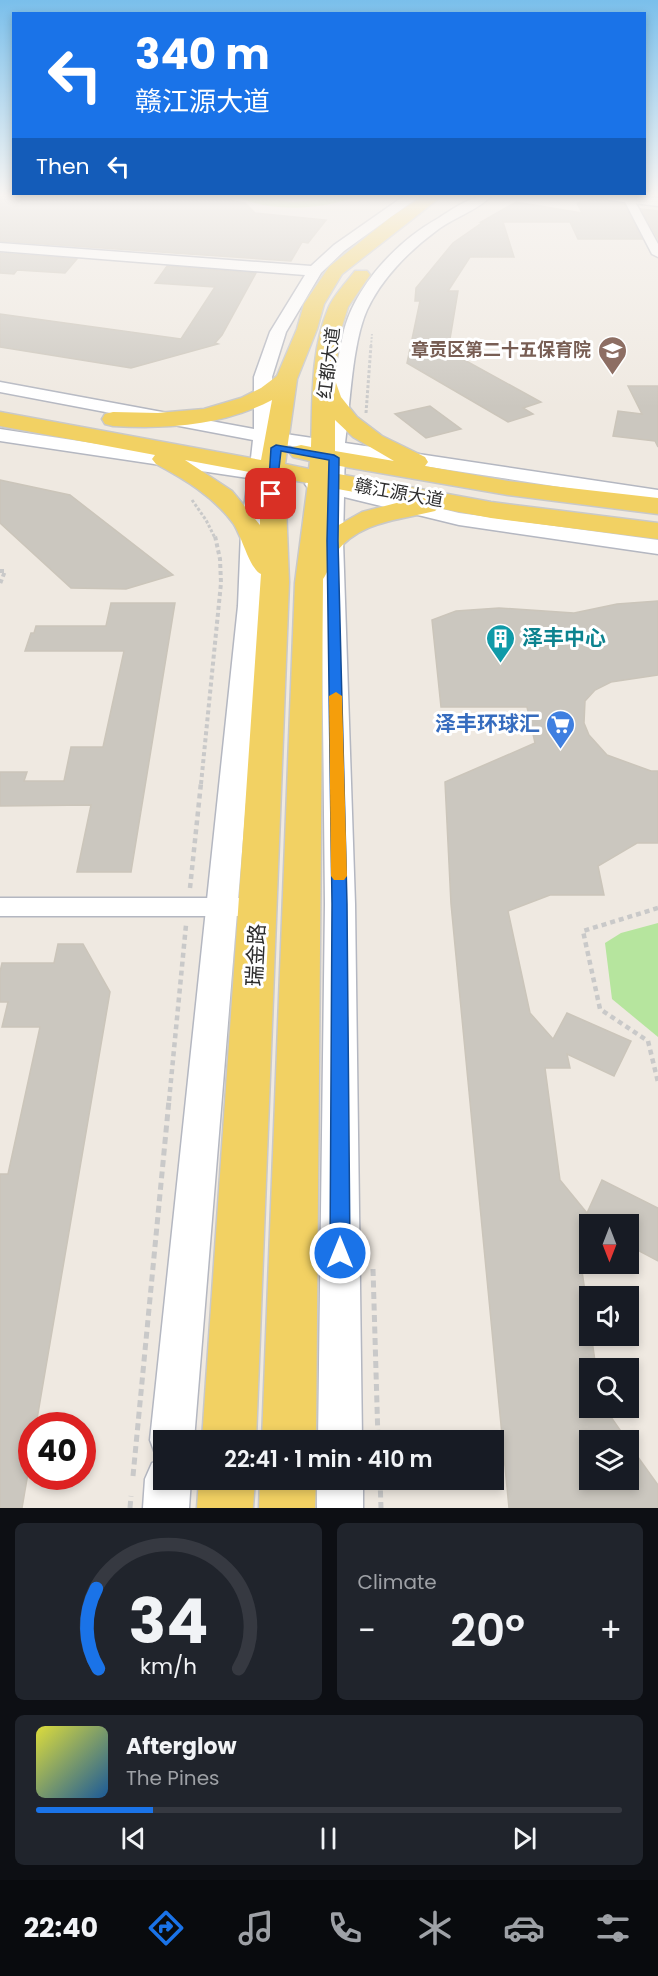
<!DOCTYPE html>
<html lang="en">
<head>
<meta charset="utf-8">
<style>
	:root { --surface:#171b24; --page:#20242c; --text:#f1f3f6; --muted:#9ea1a6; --line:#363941; --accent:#1a73e8 }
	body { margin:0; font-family:Poppins,"Noto Sans SC",sans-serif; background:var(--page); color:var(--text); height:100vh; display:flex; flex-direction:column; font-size:22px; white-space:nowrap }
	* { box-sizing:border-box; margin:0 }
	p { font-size:20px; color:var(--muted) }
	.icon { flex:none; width:33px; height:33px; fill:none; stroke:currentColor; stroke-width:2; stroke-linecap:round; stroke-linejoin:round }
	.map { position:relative; height:1508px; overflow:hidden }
	.panel { display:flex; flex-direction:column; gap:15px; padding:15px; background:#0d0f14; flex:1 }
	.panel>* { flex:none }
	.top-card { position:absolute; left:12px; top:12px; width:634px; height:183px; border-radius:0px; box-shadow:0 3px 9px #0003; background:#1a73e8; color:#fff; overflow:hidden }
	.needle { width:39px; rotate:180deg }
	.fabs { position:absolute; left:579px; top:1214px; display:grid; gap:12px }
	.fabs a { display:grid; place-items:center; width:60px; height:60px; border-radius:0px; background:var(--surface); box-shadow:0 3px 9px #0003; font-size:30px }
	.speed { position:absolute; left:18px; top:1412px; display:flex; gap:12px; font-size:30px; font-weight:700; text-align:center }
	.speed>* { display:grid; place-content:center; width:78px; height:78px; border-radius:50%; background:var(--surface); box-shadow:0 3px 9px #0003; line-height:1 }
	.speed .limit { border:9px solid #d22; background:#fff; color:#111 }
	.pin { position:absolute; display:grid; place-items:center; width:51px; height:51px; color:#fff; margin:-26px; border-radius:12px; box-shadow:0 3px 9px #0006 }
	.me { position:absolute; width:66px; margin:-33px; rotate:0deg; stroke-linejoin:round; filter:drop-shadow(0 0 4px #0008) }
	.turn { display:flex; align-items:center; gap:21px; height:126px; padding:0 24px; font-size:27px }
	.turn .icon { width:78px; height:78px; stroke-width:2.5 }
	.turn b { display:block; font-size:42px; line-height:51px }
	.then { display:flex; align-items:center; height:57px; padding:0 24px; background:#0003; gap:12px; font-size:22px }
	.big { font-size:45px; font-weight:600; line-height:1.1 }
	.panel .tile { flex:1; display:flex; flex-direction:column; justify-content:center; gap:9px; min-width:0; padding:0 21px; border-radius:9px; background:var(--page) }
	.panel .dial { align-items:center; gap:0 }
	.dial svg { height:156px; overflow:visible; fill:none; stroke:var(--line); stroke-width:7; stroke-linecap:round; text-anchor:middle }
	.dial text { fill:var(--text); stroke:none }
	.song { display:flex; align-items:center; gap:18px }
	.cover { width:72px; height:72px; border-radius:9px; background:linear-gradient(135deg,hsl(60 70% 55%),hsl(210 70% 35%)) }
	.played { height:6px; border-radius:3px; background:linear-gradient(90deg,var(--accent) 20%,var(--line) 20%) }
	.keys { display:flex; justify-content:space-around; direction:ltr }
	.heat { display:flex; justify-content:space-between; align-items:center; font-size:33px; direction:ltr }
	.panel .tiles { flex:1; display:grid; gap:15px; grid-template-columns:1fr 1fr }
	.tile:last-child { grid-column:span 2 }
	.trip { position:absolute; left:153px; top:1430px; width:351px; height:60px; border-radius:0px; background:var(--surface); box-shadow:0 3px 9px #0003; font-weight:600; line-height:60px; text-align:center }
	.menu { display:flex; height:96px; justify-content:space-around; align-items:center; background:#090b0e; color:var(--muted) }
	.menu .icon { width:42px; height:42px }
	.menu .on { color:var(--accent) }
	.menu b { font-size:27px; color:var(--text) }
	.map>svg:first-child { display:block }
</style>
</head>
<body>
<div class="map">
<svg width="658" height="1508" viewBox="0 0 658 1508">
	<rect width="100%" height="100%" fill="#efe9e1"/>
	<!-- green -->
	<path fill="#b6e59e" d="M658,923V1037L612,999L605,943L621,933Z"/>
	<!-- pitch -->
	<path fill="#c9ec9a" d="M236,196H253L292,202L357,196C323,210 270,213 236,196Z"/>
	<!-- building -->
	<g fill="#cbc7bf" stroke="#cbc5ba" stroke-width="1.5">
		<path d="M0,196H43L78,200V196H210L245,203L255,213L326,220L308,243L302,242L291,261L0,241Z"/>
		<path d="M595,199L624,204L642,239H578L570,222H503L514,257H470L448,291H458L448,351L541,402L523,408L533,414L508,422L407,363L420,301H415L416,288L453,243L483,222H481L516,202L582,213L577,203Z"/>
		<path d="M641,209L658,211V239Z"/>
		<path d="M0,253L77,259L65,273L17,270L14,274L0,273Z"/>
		<path d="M167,266L256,273L222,335L215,343L218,344L131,368L0,347V314L181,339L215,287L155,283Z"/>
		<path d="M628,386H658V447L655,441L613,436L618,411L642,414Z"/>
		<path d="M430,406L461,429L426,438L395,414Z"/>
		<path d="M0,480L70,495L173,575L126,589L71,588L0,523Z"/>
		<path d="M658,601V675L611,682L595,690L585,701L584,723L589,735L607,755L651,771H658V843H637L598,866L604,895H550L508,911L530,1013L553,1039L567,1013L631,1041L614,1076L567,1054L570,1068H545L560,1180L587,1213L602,1180L658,1208V1261L628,1245V1224H590V1250H579L596,1368H590V1407H604L627,1440H590V1479H628V1443L658,1485V1508H509L451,904L445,782L535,743L527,707H441L432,620L456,611L499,608L574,613L617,604Z"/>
		<path d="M111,603H175L131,872H77L91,805L0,806V772H27L24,781H64L71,747H103L124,651H25L31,633H34L36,626H106Z"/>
		<path d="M58,944H83L110,992L36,1425H32V1450L22,1508H0V1174H8L40,1027H2L8,1002H0V972L2,963H54Z"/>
	</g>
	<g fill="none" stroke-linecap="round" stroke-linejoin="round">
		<defs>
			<g id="minor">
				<path d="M624,196L633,198L658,244V257L652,254L623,198Z"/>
				<path d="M0,898H259L267,901L271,907L267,913L259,916H0Z"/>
			</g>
			<g id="tertiary">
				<path d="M404,196H420L344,251L321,273L286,332L272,377V432L326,440C332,405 335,369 343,335C353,288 396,242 437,219C455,208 469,196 491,196C477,211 452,218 436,231C409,251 381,279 367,310C352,343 350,406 345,443L658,490V502L345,454L344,485L459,513L658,540V554L459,525L344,497L343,541L355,904L362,1440H318L325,904L321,541L323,492L308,488L305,484L308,480L315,478L324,480L325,451L272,443L269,470L285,473L288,477L285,481H268L263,532L262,606L194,1440H164V1479H191L189,1508H143L145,1479L152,1463L163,1458L156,1456L150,1440L238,606L241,532L248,478L0,441V429L250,467L253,440L0,392V382L254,429V377L270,332L305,275L0,251V243L311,266L334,245Z"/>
				<path d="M602,196L658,198V206L609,200Z"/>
				<rect x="317" y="1479" width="46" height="29"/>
			</g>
			<g id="primary">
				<path d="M423,196H442L342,274L324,304L317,329L297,379L285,464L309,469L310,461L293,457L289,452L293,447L301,445L311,447C313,401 310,352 328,309C333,296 346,283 355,271H367L370,275L348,307L340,333L335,380L341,397L357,417L382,436L425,457L428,462L425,466L508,481L658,498V514L508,495L334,465L333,473L491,502L658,523V539L491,518L438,508L435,511C400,520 358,521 335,554C330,562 329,571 323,579L316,1440H262L295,583L308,483L285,479L289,582L256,1440H202L261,574C249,568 242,536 233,523C213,496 184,479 156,464L152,459L155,455L0,426V412L261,460L272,400C222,426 168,429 113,426L105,424L102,419L105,414L113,412L158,413L204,409L241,398L261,388L277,376L297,329L304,304L329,267L391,217ZM335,420L353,437L394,461L335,451ZM185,460L260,474V525L232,491ZM332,488L404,501L362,512L328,531Z"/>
				<path d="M199,1479H255L253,1508H197Z"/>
				<path d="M260,1479H316L315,1508H259Z"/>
			</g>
		</defs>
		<!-- minor casing -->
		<use href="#minor" stroke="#b4b7c1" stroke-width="3"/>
		<!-- tertiary casing -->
		<use href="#tertiary" stroke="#b4b7c1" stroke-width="3"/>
		<!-- primary casing -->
		<use href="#primary" stroke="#c9c9c9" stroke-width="3"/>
		<!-- path-far4 -->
		<path stroke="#c9c9c9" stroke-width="2" stroke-dasharray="2 1.5" stroke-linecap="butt" d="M371,346L372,334"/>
		<!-- path-far3 -->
		<g stroke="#c9c9c9" stroke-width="3" stroke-dasharray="3 2" stroke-linecap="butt">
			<path d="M366,413L371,345"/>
			<path d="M192,500L206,520L215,538"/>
		</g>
		<!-- path-far2 -->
		<g stroke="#c9c9c9" stroke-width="4" stroke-dasharray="4 3" stroke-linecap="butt">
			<path d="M0,571H5L0,584"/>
			<path d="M201,784L221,583L220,559L215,536"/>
		</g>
		<!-- path-far1 -->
		<g stroke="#c9c9c9" stroke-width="4.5" stroke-dasharray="5 4" stroke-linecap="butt">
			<path d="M190,888L201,783"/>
			<path d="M658,908L583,931L600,1009L648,1041L658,1082"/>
			<path d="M169,1101L186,925"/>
		</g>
		<!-- path -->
		<g stroke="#c9c9c9" stroke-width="5" stroke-dasharray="7 4.5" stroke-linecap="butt">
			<path d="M373,1269L378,1440"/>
			<path d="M133,1476L169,1100"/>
			<path d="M380,1479L381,1508"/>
			<path d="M130,1508L131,1496"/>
		</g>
		<!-- minor -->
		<use href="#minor" fill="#fff" fill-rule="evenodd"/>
		<!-- tertiary -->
		<use href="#tertiary" fill="#fff" fill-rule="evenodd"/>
		<!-- primary -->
		<use href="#primary" fill="#f2d163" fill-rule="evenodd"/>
	</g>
	<!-- sky -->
	<linearGradient id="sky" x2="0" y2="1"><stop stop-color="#7abfeb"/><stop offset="0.48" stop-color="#f8f5f2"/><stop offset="1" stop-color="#f8f5f2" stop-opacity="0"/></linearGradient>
	<rect width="658" height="407" fill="url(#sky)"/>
	<!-- route -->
	<path fill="#1a73e8" stroke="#114b97" stroke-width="1.5" d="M276,445L334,455L339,458L338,541L347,904L350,1253L347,1260L340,1263L333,1260L330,1253L332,904L327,541L329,460L281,451L276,494L268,496L271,448Z"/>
	<!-- slow -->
	<path fill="#f59e0b" d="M336,692L342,696L347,876L344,880H334L331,876L329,696Z"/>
	<!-- icons -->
	<defs>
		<symbol id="school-pin" viewBox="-11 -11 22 30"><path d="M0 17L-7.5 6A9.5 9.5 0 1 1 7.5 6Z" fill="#8d6e63" stroke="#fff"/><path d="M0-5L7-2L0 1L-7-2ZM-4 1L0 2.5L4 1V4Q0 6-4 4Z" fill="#fff"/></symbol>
		<symbol id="building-pin" viewBox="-11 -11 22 30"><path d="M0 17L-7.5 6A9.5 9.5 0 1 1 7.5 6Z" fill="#0f9aa8" stroke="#fff"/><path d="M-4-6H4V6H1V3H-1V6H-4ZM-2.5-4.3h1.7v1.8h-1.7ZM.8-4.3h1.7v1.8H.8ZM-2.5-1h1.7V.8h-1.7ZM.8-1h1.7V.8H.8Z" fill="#fff"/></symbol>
		<symbol id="supermarket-pin" viewBox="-11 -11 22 30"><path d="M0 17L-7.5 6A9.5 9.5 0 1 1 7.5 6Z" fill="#3f7fe0" stroke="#fff"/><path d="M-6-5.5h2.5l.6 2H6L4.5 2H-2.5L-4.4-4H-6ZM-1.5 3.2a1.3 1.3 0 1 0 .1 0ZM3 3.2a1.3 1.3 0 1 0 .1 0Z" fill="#fff"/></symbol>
	</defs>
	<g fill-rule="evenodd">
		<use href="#school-pin" x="596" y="334" width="33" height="45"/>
		<use href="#building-pin" x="484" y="622" width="33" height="45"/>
		<use href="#supermarket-pin" x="544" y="708" width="33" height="45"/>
	</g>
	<g text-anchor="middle" stroke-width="6" stroke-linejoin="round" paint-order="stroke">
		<!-- far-education labels -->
		<g font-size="18" font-weight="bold" fill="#785e54" stroke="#fff" text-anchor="end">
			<text x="591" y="356">章贡区第二十五保育院</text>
		</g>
		<!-- far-street labels -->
		<g font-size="18" fill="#2e2e2e" stroke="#fff">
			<text transform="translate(329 363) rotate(-83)" y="6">红都大道</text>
			<text transform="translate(399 493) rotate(10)" y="6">赣江源大道</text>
		</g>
		<!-- culture labels -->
		<g font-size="21" font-weight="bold" fill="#0d838f" stroke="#fff" text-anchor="start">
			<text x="522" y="645">泽丰中心</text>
		</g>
		<!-- shop labels -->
		<g font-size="21" font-weight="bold" fill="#366cbe" stroke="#fff" text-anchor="end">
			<text x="540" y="731">泽丰环球汇</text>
		</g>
		<!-- street labels -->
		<g font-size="21" fill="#2e2e2e" stroke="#fff">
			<text transform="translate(256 955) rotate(-87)" y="7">瑞金路</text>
		</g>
	</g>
</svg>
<div class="fabs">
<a><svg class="needle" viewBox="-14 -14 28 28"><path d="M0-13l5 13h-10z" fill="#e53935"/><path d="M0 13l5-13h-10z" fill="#9ea1a6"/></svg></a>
<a><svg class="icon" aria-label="sound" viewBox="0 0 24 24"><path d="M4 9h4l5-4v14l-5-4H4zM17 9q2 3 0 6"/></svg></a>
<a><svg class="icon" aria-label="search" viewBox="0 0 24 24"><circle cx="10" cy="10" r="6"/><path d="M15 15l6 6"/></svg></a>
<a><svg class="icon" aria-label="layers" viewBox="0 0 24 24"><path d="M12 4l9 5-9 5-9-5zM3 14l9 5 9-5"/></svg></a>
</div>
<div class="speed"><div class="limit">40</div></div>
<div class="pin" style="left:271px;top:494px;background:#d93025"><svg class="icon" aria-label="arrive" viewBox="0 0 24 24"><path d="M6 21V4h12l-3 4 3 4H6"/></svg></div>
<svg class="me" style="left:340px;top:1253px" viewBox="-20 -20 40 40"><circle r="17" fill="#1a73e8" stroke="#fff" stroke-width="3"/><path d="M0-11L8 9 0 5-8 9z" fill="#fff"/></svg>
<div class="trip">22:41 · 1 min · 410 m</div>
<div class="top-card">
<div class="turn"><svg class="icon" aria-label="left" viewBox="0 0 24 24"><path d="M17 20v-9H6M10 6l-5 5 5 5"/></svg><div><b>340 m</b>赣江源大道</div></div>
<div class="then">Then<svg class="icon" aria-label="left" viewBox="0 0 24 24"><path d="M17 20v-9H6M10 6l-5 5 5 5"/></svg></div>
</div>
</div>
<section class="panel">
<div class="tiles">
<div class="tile dial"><svg viewBox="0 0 100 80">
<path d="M14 69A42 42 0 1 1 86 69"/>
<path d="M14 69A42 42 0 0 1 13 28" stroke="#1a73e8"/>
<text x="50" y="56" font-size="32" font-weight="700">34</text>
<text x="50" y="72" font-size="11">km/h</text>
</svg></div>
<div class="tile"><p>Climate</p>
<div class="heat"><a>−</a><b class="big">20°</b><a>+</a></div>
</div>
<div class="tile">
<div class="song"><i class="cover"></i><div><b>Afterglow</b><p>The Pines</p></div></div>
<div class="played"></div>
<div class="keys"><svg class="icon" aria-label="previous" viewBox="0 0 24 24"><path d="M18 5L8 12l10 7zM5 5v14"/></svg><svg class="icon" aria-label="pause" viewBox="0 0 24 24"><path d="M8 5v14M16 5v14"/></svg><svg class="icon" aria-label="next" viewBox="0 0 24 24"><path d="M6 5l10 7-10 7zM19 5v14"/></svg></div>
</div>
</div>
</section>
<nav class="menu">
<b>22:40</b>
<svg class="icon on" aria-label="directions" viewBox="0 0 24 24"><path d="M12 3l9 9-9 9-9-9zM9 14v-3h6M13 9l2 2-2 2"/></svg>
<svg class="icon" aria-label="music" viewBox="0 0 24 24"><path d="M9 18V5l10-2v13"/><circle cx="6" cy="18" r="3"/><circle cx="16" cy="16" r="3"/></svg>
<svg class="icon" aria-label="phone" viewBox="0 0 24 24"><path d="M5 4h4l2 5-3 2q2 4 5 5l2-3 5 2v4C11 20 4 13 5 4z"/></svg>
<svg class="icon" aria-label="climate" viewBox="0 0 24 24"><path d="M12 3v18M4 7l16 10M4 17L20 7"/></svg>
<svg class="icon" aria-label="car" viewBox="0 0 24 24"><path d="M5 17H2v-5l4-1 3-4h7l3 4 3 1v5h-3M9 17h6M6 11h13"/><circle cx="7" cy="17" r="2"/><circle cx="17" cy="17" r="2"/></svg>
<svg class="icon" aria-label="filters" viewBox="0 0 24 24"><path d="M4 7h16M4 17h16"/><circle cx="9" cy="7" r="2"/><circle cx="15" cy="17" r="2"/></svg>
</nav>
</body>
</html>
